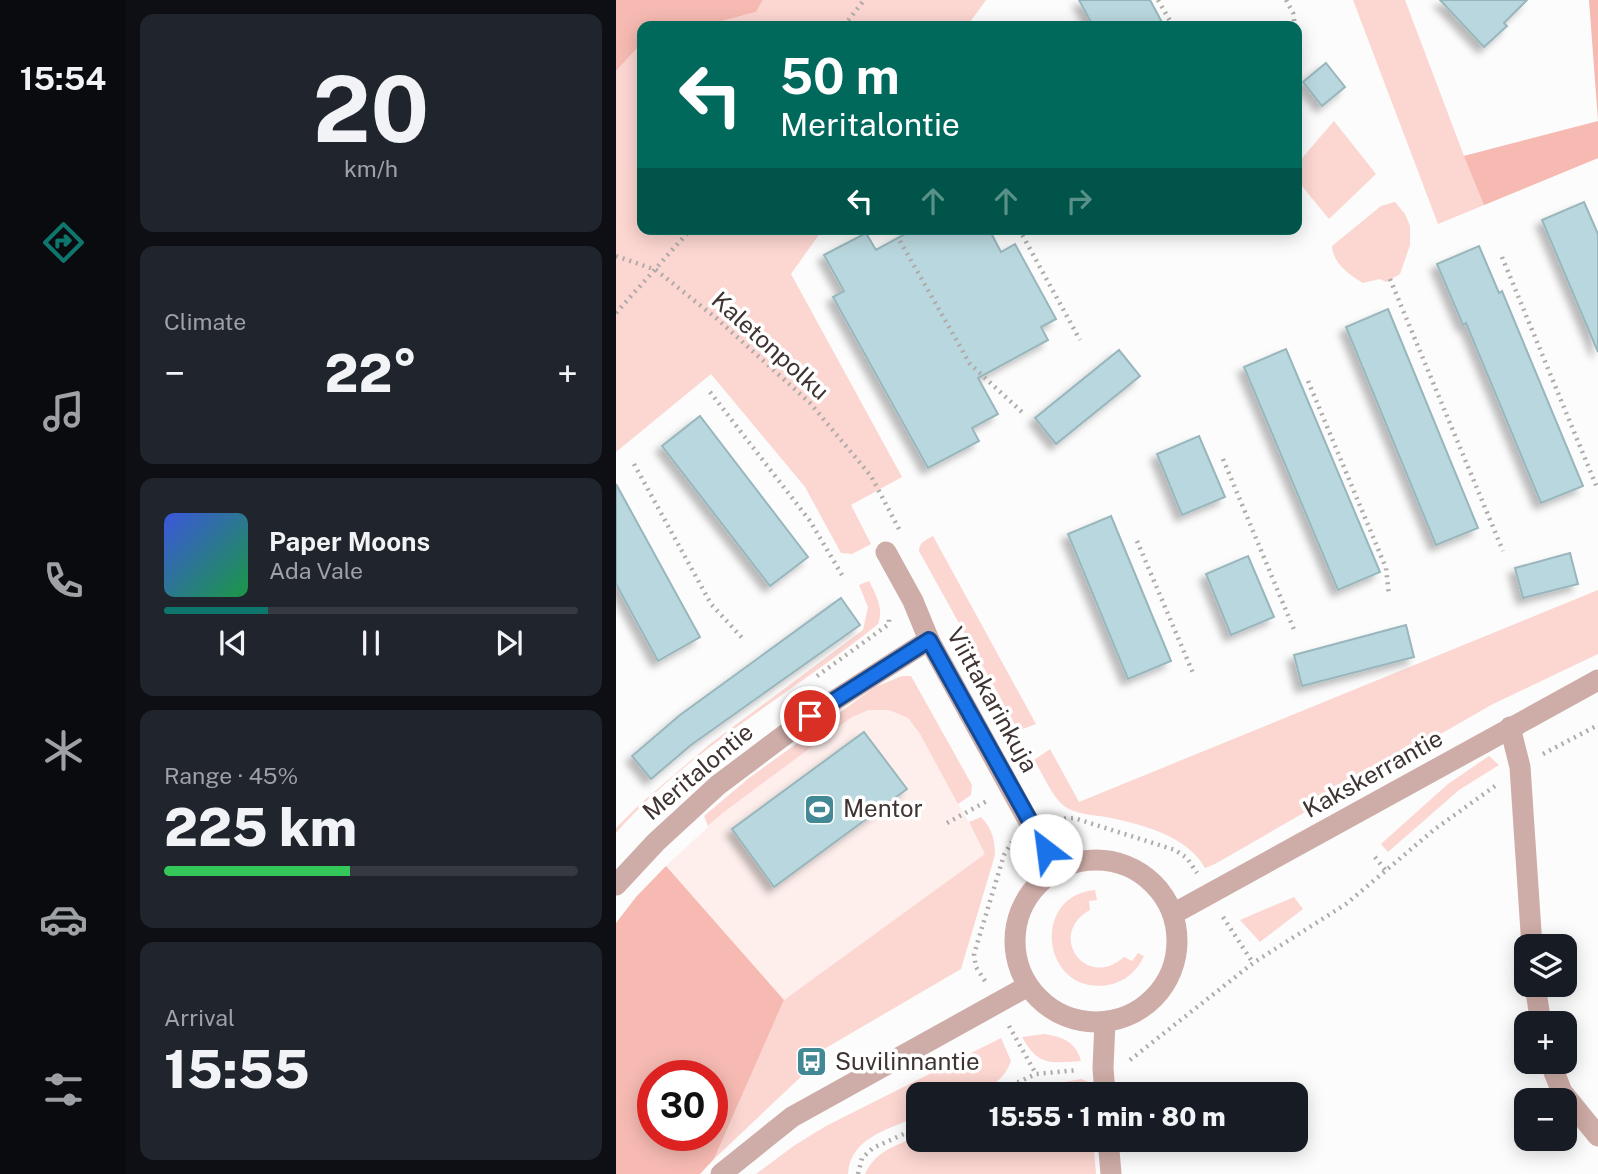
<!DOCTYPE html>
<html lang="en">
<head>
<meta charset="utf-8">
<style>
	:root { --surface:#171b24; --page:#20242c; --text:#f1f3f6; --muted:#9ea1a6; --line:#363941; --accent:#0f766e }
	body { margin:0; font-family:"Public Sans",sans-serif; background:var(--page); color:var(--text); height:100vh; display:flex; flex-direction:column; font-size:26px; white-space:nowrap }
	* { box-sizing:border-box; margin:0 }
	p { font-size:23px; color:var(--muted) }
	.icon { flex:none; width:38px; height:38px; fill:none; stroke:currentColor; stroke-width:2; stroke-linecap:round; stroke-linejoin:round }
	.map { position:relative; flex:1; overflow:hidden }
	.panel { display:flex; flex-direction:column; gap:14px; padding:14px; background:#0d0f14; width:490px }
	.panel>* { flex:none }
	.banner { position:absolute; left:21px; top:21px; width:665px; height:214px; border-radius:14px; box-shadow:0 4px 18px #0003; background:#00695c; color:#fff; overflow:hidden }
	.tools { position:absolute; left:898px; top:934px; display:grid; gap:14px }
	.tools a { display:grid; place-items:center; width:63px; height:63px; border-radius:14px; background:var(--surface); box-shadow:0 4px 18px #0003; font-size:35px }
	.speed { position:absolute; left:21px; top:1060px; display:flex; gap:14px; font-size:35px; font-weight:700; text-align:center }
	.speed>* { display:grid; place-content:center; width:91px; height:91px; border-radius:50%; background:var(--surface); box-shadow:0 4px 18px #0003; line-height:1 }
	.speed .limit { border:10px solid #d22; background:#fff; color:#111 }
	.pin { position:absolute; display:grid; place-items:center; width:60px; height:60px; color:#fff; margin:-30px; border:4px solid #fff; border-radius:50%; box-shadow:0 2px 7px #0007 }
	.me { position:absolute; width:77px; margin:-38px; rotate:330deg; stroke-linejoin:round; filter:drop-shadow(0 0 5px #0008) }
	.turn { display:flex; align-items:center; gap:24px; height:147px; padding:0 28px; font-size:32px }
	.turn .icon { width:91px; height:91px; stroke-width:2.5 }
	.turn b { display:block; font-size:49px; line-height:60px }
	.lanes { display:flex; align-items:center; height:66px; padding:0 28px; background:#0003; justify-content:center; gap:35px; direction:ltr }
	.lanes .off { opacity:.35 }
	.big { font-size:52px; font-weight:800; line-height:1.1 }
	.panel .tile { flex:1; display:flex; flex-direction:column; justify-content:center; gap:10px; min-width:0; padding:0 24px; border-radius:14px; background:var(--page) }
	.panel .dial { align-items:center; gap:0 }
	.dial b { font-size:91px; line-height:1 }
	.song { display:flex; align-items:center; gap:21px }
	.cover { width:84px; height:84px; border-radius:10px; background:linear-gradient(135deg,hsl(230 70% 55%),hsl(140 70% 35%)) }
	.played { height:7px; border-radius:4px; background:linear-gradient(90deg,var(--accent) 25%,var(--line) 25%) }
	.keys { display:flex; justify-content:space-around; direction:ltr }
	.heat { display:flex; justify-content:space-between; align-items:center; font-size:38px; direction:ltr }
	.charge { height:10px; border-radius:5px; background:linear-gradient(90deg,#34c759 45%,var(--line) 0) }
	.trip { position:absolute; left:290px; top:1082px; width:402px; height:70px; border-radius:14px; background:var(--surface); box-shadow:0 4px 18px #0003; font-weight:800; line-height:70px; text-align:center }
	main { display:flex; flex:1; min-height:0 }
	.menu { display:flex; flex-direction:column; width:126px; justify-content:space-around; align-items:center; background:#090b0e; color:var(--muted) }
	.menu .icon { width:49px; height:49px }
	.menu .selected { color:var(--accent) }
	.menu b { font-size:32px; color:var(--text) }
	.map>svg:first-child { display:block }
</style>
</head>
<body>
<main>
<nav class="menu">
<b>15:54</b>
<svg class="icon selected" aria-label="directions" viewBox="0 0 24 24"><path d="M12 3l9 9-9 9-9-9zM9 14v-3h6M13 9l2 2-2 2"/></svg>
<svg class="icon" aria-label="music" viewBox="0 0 24 24"><path d="M9 18V5l10-2v13"/><circle cx="6" cy="18" r="3"/><circle cx="16" cy="16" r="3"/></svg>
<svg class="icon" aria-label="phone" viewBox="0 0 24 24"><path d="M5 4h4l2 5-3 2q2 4 5 5l2-3 5 2v4C11 20 4 13 5 4z"/></svg>
<svg class="icon" aria-label="climate" viewBox="0 0 24 24"><path d="M12 3v18M4 7l16 10M4 17L20 7"/></svg>
<svg class="icon" aria-label="car" viewBox="0 0 24 24"><path d="M5 17H2v-5l4-1 3-4h7l3 4 3 1v5h-3M9 17h6M6 11h13"/><circle cx="7" cy="17" r="2"/><circle cx="17" cy="17" r="2"/></svg>
<svg class="icon" aria-label="filters" viewBox="0 0 24 24"><path d="M4 7h16M4 17h16"/><circle cx="9" cy="7" r="2"/><circle cx="15" cy="17" r="2"/></svg>
</nav>
<section class="panel">
<div class="tile dial"><b>20</b><p>km/h</p></div>
<div class="tile"><p>Climate</p>
<div class="heat"><a>−</a><b class="big">22°</b><a>+</a></div>
</div>
<div class="tile">
<div class="song"><i class="cover"></i><div><b>Paper Moons</b><p>Ada Vale</p></div></div>
<div class="played"></div>
<div class="keys"><svg class="icon" aria-label="previous" viewBox="0 0 24 24"><path d="M18 5L8 12l10 7zM5 5v14"/></svg><svg class="icon" aria-label="pause" viewBox="0 0 24 24"><path d="M8 5v14M16 5v14"/></svg><svg class="icon" aria-label="next" viewBox="0 0 24 24"><path d="M6 5l10 7-10 7zM19 5v14"/></svg></div>
</div>
<div class="tile"><p>Range · 45%</p><b class="big">225 km</b><div class="charge"></div></div>
<div class="tile"><p>Arrival</p><b class="big">15:55</b></div>
</section>
<div class="map">
<svg width="982" height="1174" viewBox="0 0 982 1174">
	<defs>
		<filter id="shadow"><feDropShadow dx="-6" dy="6" stdDeviation="3.5" flood-color="#0004"/></filter>
	</defs>
	<rect width="100%" height="100%" fill="#fbfcfb"/>
	<!-- built -->
	<path fill="#feefec" d="M253,710H273L292,718L304,734L370,854L168,1000L50,866L108,812L236,717Z"/>
	<!-- green -->
	<g fill="#fcd6d1">
		<path d="M147,0H370L351,26H87L140,12Z"/>
		<path d="M737,0H789L848,156L982,122V158L822,224Z"/>
		<path d="M26,43V229H207L175,274L286,477L235,505L255,544L236,554L225,553L189,487L95,374L0,452V71Z"/>
		<path d="M718,121L760,174L713,219L681,180V164Z"/>
		<path d="M779,202L789,214L794,226V245L784,274L770,282L764,279L747,283C733,275 717,263 716,246L765,206Z"/>
		<path d="M317,536L420,724L404,730L401,728L303,551C303,542 310,540 317,536Z"/>
		<path d="M253,581C260,595 268,608 262,624C176,694 74,748 0,833V828L23,805L94,744L247,630L252,607L243,585Z"/>
		<path d="M982,590V654L875,705L599,864L589,868C571,835 524,824 490,817C476,815 459,814 448,806C435,795 427,774 418,760L434,749L463,802Z"/>
		<path d="M286,676H295L356,785L355,795L342,804L304,734L292,718L273,710H253L236,717L108,812L92,826L88,816L133,778L259,687Z"/>
		<path d="M873,756L883,765L843,790L772,852L765,844L832,784Z"/>
		<path d="M365,817C376,828 379,840 379,855L345,969L186,1062L190,1072L98,1159L168,1000L369,854L353,822Z"/>
		<path d="M479,890L481,900L473,901L474,910C430,934 470,991 508,957L516,961L522,953L528,956C521,971 509,982 492,985C427,996 413,896 479,890Z"/>
		<path d="M678,897L687,909L644,942L624,920Z"/>
		<path d="M428,1034C447,1037 460,1042 465,1061C434,1063 422,1066 406,1037Z"/>
		<path d="M385,1038L395,1061C381,1100 337,1094 303,1094V1116C274,1129 234,1137 232,1174H140L179,1145L210,1126Z"/>
		<path d="M465,1079L473,1082L474,1094H400L414,1088Z"/>
		<path d="M303,1136V1139H477L480,1174H249C259,1151 281,1145 303,1136Z"/>
	</g>
	<!-- forest -->
	<g fill="#f6bab2" fill-rule="evenodd">
		<path d="M0,0H147L140,12L87,26H26V43L0,71Z"/>
		<path d="M973,0H982V158L868,205L848,156L982,121Z"/>
		<path d="M50,866L168,1000L98,1159L84,1174H0V923L20,897ZM37,1076H96V1136H37Z"/>
	</g>
	<!-- building -->
	<g fill="#b9d7de" stroke="#99b6bc" stroke-width="2" filter="url(#shadow)">
		<path d="M463,0H534L548,26H477Z"/>
		<path d="M824,0H911L888,23L891,26L868,47Z"/>
		<path d="M710,63L729,87L706,106L687,82Z"/>
		<path d="M968,202L982,234V352L926,220Z"/>
		<path d="M298,229H373L385,252L399,244L440,319L425,327L432,340L362,378L382,414L356,428L363,441L312,468L217,297L228,291L208,255L250,233L260,250Z"/>
		<path d="M863,246L883,293L886,291L967,486L925,503L850,323L847,325L821,264Z"/>
		<path d="M772,309L862,528L820,545L730,327Z"/>
		<path d="M670,349L764,572L722,590L628,367Z"/>
		<path d="M503,350L524,376L440,444L419,418Z"/>
		<path d="M84,416L192,557L154,586L46,446Z"/>
		<path d="M583,436L609,497L566,515L541,454Z"/>
		<path d="M0,484L84,637L42,661L0,584Z"/>
		<path d="M495,516L555,661L512,679L452,534Z"/>
		<path d="M954,553L962,584L907,598L899,568Z"/>
		<path d="M632,556L658,617L615,635L590,574Z"/>
		<path d="M225,598L244,625L75,745L35,779L16,756L64,715Z"/>
		<path d="M790,625L798,657L686,686L678,655Z"/>
		<path d="M248,732L291,789L158,887L116,829Z"/>
	</g>
	<g fill="none" stroke-linecap="round" stroke-linejoin="round">
		<!-- path -->
		<g stroke="#afabaa" stroke-width="4.5" stroke-dasharray="2 5" stroke-linecap="butt">
			<path d="M542,0L557,26"/>
			<path d="M670,0L677,13L679,26"/>
			<path d="M228,26L248,0"/>
			<path d="M681,40L683,61"/>
			<path d="M403,229L464,340"/>
			<path d="M540,229L541,232"/>
			<path d="M284,241L354,364L407,413"/>
			<path d="M0,256L40,270L100,318L194,403L255,476L283,529"/>
			<path d="M886,257L982,490"/>
			<path d="M774,279L887,551"/>
			<path d="M0,313L75,229"/>
			<path d="M692,381L770,568L773,596"/>
			<path d="M94,392L194,521L226,575"/>
			<path d="M607,459L679,632"/>
			<path d="M18,464L95,604L129,641"/>
			<path d="M521,541L577,673"/>
			<path d="M201,676L273,624V616"/>
			<path d="M927,754L982,725"/>
			<path d="M441,819L458,818L559,850L571,858L581,873"/>
			<path d="M331,823L371,801"/>
			<path d="M759,857L770,871"/>
			<path d="M607,917L637,963"/>
			<path d="M369,981L360,967L358,954L388,855L396,842"/>
			<path d="M393,1026L420,1074"/>
			<path d="M514,1060L637,963L730,904L819,829L879,786"/>
			<path d="M376,1094L420,1074L462,1070"/>
			<path d="M242,1174L246,1158L257,1148L303,1127"/>
		</g>
		<!-- minor -->
		<g stroke="#ceaca7" stroke-width="21">
			<path d="M270,552L297,601L313,640L418,831L442,870"/>
			<path d="M894,727L904,767L916,947"/>
			<circle cx="480" cy="941" r="81"/>
			<path d="M0,885L40,842L102,785L194,716L313,640"/>
			<path d="M557,914L982,680"/>
			<path d="M919,985L925,1024"/>
			<path d="M489,1022L487,1068L489,1094"/>
			<path d="M934,1062L946,1092L982,1136"/>
			<path d="M492,1139L495,1174"/>
			<path d="M105,1174L176,1117L412,986"/>
		</g>
	</g>
	<g fill="none" stroke-linecap="round" stroke-linejoin="round">
		<defs>
			<path id="route" d="M194,716L313,640L430,850"/>
		</defs>
		<!-- route casing -->
		<use href="#route" stroke="#114b97" stroke-width="18"/>
		<!-- route -->
		<use href="#route" stroke="#1a73e8" stroke-width="12"/>
	</g>
	<!-- icons -->
	<defs>
		<symbol id="stadium-square" viewBox="-11 -11 22 22"><rect x="-9" y="-9" width="18" height="18" rx="4" fill="#438895" stroke="#fff"/><path d="M0-5a6.5 5 0 1 0 0 10a6.5 5 0 1 0 0-10ZM-3.5-1.8h7v3.6h-7Z" fill="#fff"/></symbol>
		<symbol id="bus-square" viewBox="-11 -11 22 22"><rect x="-9" y="-9" width="18" height="18" rx="4" fill="#438895" stroke="#fff"/><path d="M-5-6H5V4H4V6H2V4H-2V6H-4V4H-5ZM-3.5-4V0h7V-4ZM-3.5 1.2v1.5H-2V1.2ZM2 1.2v1.5H3.5V1.2Z" fill="#fff"/></symbol>
	</defs>
	<g fill-rule="evenodd">
		<use href="#stadium-square" x="186" y="792" width="35" height="35"/>
		<use href="#bus-square" x="178" y="1044" width="35" height="35"/>
	</g>
	<g text-anchor="middle" stroke-width="7" stroke-linejoin="round" paint-order="stroke">
		<!-- street labels -->
		<g font-size="24" fill="#3f3432" stroke="#fff">
			<text transform="translate(154 346) rotate(42)" y="8">Kaletonpolku</text>
			<text transform="translate(376 700) rotate(61)" y="8">Viittakarinkuja</text>
			<text transform="translate(82 772) rotate(-40)" y="8">Meritalontie</text>
			<text transform="translate(757 774) rotate(-29)" y="8">Kakskerrantie</text>
		</g>
		<!-- poi labels -->
		<g font-size="24" fill="#3f3432" stroke="#fff" text-anchor="start">
			<text x="227" y="817">Mentor</text>
			<text x="219" y="1070">Suvilinnantie</text>
		</g>
	</g>
</svg>
<div class="tools">
<a><svg class="icon" aria-label="layers" viewBox="0 0 24 24"><path d="M12 4l9 5-9 5-9-5zM3 14l9 5 9-5"/></svg></a>
<a>+</a>
<a>−</a>
</div>
<div class="speed"><div class="limit">30</div></div>
<div class="pin" style="left:194px;top:716px;background:#d93025"><svg class="icon" aria-label="arrive" viewBox="0 0 24 24"><path d="M6 21V4h12l-3 4 3 4H6"/></svg></div>
<svg class="me" style="left:430px;top:850px" viewBox="-20 -20 40 40"><circle r="19" fill="#fff"/><path d="M0-13L10 11 0 6-10 11z" fill="#1a73e8"/></svg>
<div class="trip">15:55 · 1 min · 80 m</div>
<div class="banner">
<div class="turn"><svg class="icon" aria-label="left" viewBox="0 0 24 24"><path d="M17 20v-9H6M10 6l-5 5 5 5"/></svg><div><b>50 m</b>Meritalontie</div></div>
<div class="lanes"><svg class="icon" aria-label="left" viewBox="0 0 24 24"><path d="M17 20v-9H6M10 6l-5 5 5 5"/></svg><svg class="icon off" aria-label="ahead" viewBox="0 0 24 24"><path d="M12 20V5M6 11l6-6 6 6"/></svg><svg class="icon off" aria-label="ahead" viewBox="0 0 24 24"><path d="M12 20V5M6 11l6-6 6 6"/></svg><svg class="icon off" aria-label="right" viewBox="0 0 24 24"><path d="M7 20v-9h11M14 6l5 5-5 5"/></svg></div>
</div>
</div>
</main>
</body>
</html>
